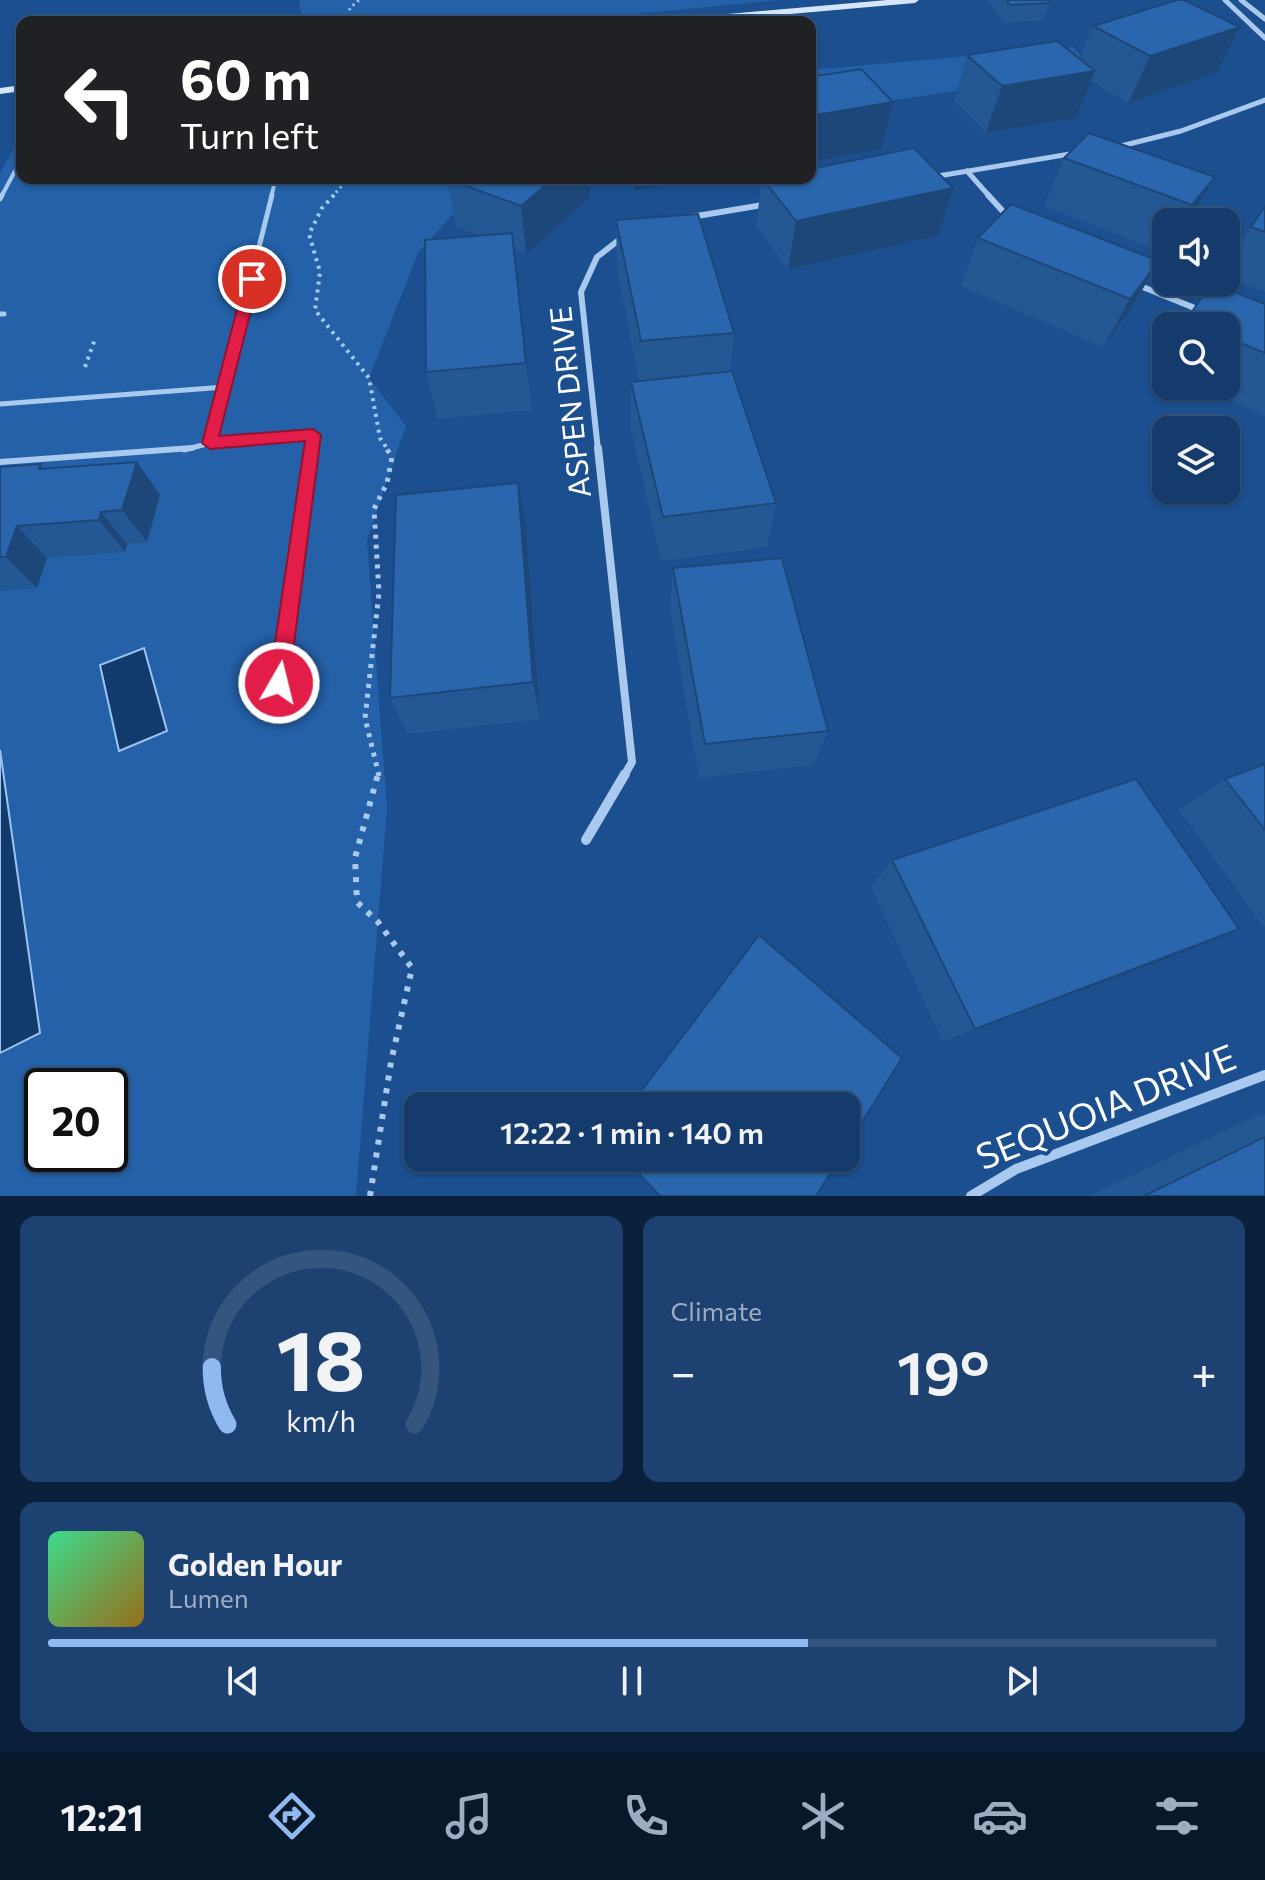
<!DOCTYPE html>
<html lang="en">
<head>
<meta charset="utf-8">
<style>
	:root { --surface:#143b6b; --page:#1d4271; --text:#f1f3f6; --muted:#9dadc1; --line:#33557e; --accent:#90b9f0 }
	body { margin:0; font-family:Commissioner,sans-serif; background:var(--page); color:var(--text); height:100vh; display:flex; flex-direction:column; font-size:30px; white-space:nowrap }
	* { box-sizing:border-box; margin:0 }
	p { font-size:26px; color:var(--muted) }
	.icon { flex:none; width:44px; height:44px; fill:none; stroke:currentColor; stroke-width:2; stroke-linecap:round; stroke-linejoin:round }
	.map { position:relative; height:1196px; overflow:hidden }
	.drawer { display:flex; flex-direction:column; gap:20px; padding:20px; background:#0b203b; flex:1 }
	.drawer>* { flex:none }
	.guide { position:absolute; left:16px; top:16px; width:800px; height:168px; border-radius:16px; box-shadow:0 2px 6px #0004,0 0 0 2px var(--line); background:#202124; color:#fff; overflow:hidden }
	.buttons { position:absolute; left:1152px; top:208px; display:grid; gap:16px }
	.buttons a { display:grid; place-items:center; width:88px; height:88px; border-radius:16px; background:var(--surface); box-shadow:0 2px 6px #0004,0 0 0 2px var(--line); font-size:40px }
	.speed { position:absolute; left:24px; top:1068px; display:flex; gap:16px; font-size:40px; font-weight:700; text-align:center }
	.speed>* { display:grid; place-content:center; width:104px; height:104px; border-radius:50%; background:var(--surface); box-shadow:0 2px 6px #0004,0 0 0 2px var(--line); line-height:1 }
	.speed .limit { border:4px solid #111; border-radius:12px; background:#fff; color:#111 }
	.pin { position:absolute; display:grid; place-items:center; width:68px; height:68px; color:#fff; margin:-34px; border:4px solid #fff; border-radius:50%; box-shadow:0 2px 8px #0007 }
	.me { position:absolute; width:88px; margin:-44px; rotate:8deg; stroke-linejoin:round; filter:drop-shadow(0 0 6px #0008) }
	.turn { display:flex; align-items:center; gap:28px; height:168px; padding:0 32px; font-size:36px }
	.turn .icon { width:104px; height:104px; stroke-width:2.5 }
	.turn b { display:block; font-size:56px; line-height:68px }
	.big { font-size:60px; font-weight:600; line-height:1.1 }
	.drawer .tile { flex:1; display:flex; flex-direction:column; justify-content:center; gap:12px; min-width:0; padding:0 28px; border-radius:16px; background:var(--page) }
	.drawer .dial { align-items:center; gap:0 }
	.dial svg { height:208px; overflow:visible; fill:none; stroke:var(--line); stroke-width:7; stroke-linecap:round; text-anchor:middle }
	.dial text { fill:var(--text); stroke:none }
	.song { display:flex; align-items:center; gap:24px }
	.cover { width:96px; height:96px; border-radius:12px; background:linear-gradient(135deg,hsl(150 70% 55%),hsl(40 70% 35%)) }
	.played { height:8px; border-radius:4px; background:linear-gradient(90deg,var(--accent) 65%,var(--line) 65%) }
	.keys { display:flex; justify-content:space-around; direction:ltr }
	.heat { display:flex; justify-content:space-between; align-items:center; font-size:44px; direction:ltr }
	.drawer .tiles { flex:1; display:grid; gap:20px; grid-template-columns:1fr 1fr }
	.tile:last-child { grid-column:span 2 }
	.trip { position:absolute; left:404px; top:1092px; width:456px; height:80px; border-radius:16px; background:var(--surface); box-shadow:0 2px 6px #0004,0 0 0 2px var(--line); font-weight:600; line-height:80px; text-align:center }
	.dock { display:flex; height:128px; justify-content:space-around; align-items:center; background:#08182b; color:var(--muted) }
	.dock .icon { width:56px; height:56px }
	.dock .selected { color:var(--accent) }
	.dock b { font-size:36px; color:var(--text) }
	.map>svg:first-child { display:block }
</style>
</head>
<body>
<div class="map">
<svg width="1265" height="1196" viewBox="0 0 1265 1196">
	<rect width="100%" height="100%" fill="#1b4f8f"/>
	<!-- green -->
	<g fill="#2461a8" fill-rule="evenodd">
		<path d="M299,0H780L552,22H302Z"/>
		<path d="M1073,47L1087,62L1015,82L810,113V70Z"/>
		<path d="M22,134V178H485L418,253L369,378L406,426L367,540L387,808L356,1196H0V173ZM42,1086H110V1154H42Z"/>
	</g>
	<!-- water -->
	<g fill="#123a6d" stroke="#9cc4f0" stroke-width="2">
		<path d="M144,648L167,731L119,751L100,665Z"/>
		<path d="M0,750L40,1033L0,1053Z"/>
	</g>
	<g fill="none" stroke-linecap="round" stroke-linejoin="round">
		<!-- path-far3 -->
		<g stroke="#a9c9ee" stroke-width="3" stroke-dasharray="2 4" stroke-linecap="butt">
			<path d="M347,22L350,8L359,0"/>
			<path d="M332,197L349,178"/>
		</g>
		<!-- path-far2 -->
		<g stroke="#a9c9ee" stroke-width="4" stroke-dasharray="3 5" stroke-linecap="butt">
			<path d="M334,195L322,208L309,234L320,272L315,310L369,378L380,438L388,450"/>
			<path d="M85,367L95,339"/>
		</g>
		<!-- path-far1 -->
		<path stroke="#a9c9ee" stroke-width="5" stroke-dasharray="4 6" stroke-linecap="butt" d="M379,776L365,718L379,593L374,509L387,483L392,457L386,448"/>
		<!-- path -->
		<path stroke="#a9c9ee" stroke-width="6" stroke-dasharray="5 8" stroke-linecap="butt" d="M370,1196L391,1062L412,968L378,922L357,902L355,858L378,774"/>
		<!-- service-far2 -->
		<g stroke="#a9c9ee" stroke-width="4">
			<path d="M1,197L22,158"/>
			<path d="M271,197L276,178"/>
		</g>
		<!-- service-far1 -->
		<g stroke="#a9c9ee" stroke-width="5">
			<path d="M0,199L2,195"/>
			<path d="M0,314H4"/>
			<path d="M0,404L225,387"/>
			<path d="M210,443L313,435L311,450"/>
			<path d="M184,450L210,443L272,195"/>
		</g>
		<!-- service -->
		<g stroke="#a9c9ee" stroke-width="6">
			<path d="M0,462L192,448"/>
			<path d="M275,714L311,448"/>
		</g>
		<!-- minor-far3 -->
		<g stroke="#a9c9ee" stroke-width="5">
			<path d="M1225,0L1265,38"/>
			<path d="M1241,0L1265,19"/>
			<path d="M1117,147L1181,131L1265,100"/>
			<path d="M967,171L990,197"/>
			<path d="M932,177L1076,153"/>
		</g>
		<!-- minor-far2 -->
		<g stroke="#a9c9ee" stroke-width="6">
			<path d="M988,195L1009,218"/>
			<path d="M691,217L768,204"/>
			<path d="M1133,283L1202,311"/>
			<path d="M598,450L581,292L597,257L624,236"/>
		</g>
		<!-- minor-far1 -->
		<path stroke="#a9c9ee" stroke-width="8" d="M598,448L632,762L624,776"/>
		<!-- minor -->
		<g stroke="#a9c9ee" stroke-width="10">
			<path d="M586,840L625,774"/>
			<path d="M971,1196L1016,1169L1265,1075"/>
		</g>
		<!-- secondary -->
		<g fill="#d6e6fa" fill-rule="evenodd">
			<path d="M887,0H919L915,3L700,22H667L671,19Z"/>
			<path d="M22,85V91L0,94V88Z"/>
		</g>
	</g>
	<!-- wall -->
	<g fill="#245895">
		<path d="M988,0H1047L1050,3L1044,20L1005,23L988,1Z"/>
		<path d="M1093,26L1216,73L1128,103L1091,81L1076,118L986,133L954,101L967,55L1079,59Z"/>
		<path d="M1064,158L1215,177L1188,222H1166V251L1164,253L1044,206Z"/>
		<path d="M625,178H711L633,191Z"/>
		<path d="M762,178L938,236L788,269L756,226Z"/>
		<path d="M447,179L590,197L526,254L514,249L532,410L438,419L426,372L480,236L456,227Z"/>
		<path d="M1265,206V292L1226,277V264Z"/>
		<path d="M616,220L734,333L730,371L776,503L767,547L661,561L631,429V382L639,381L617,268Z"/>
		<path d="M978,238L1159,261L1131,309L1103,347L961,286Z"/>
		<path d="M1211,283L1265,304V416L1196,386H1226V326H1182Z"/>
		<path d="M1166,351V373L1155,368Z"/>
		<path d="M137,462L160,495L147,542L127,544L125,552L47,558L37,588L0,591V467L41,464L46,469Z"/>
		<path d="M526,528L540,719L408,734L390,698Z"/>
		<path d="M673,568L828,731L813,765L699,778L670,609Z"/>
		<path d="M1265,764V926H1263L1179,810L1225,779Z"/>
		<path d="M892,860L1187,951L943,1042L871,887Z"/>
		<path d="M1265,1114V1196H1089L1258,1115Z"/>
	</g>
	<!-- shaded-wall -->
	<g fill="#1d4779">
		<path d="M1240,27L1216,73L1128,103L1150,56Z"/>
		<path d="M1095,71L1076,118L986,133L1002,86Z"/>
		<path d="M893,102L881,149L810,162V116Z"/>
		<path d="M1215,177L1188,222H1182L1192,205Z"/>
		<path d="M554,178H590V197L526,254L521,206Z"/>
		<path d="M633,178H711L633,191Z"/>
		<path d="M953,188L938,236L788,269L796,221Z"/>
		<path d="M512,233L518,281L532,410L526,363Z"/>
		<path d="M1159,261L1131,309L1103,347L1130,299Z"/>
		<path d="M137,462L160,495L147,542L122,510Z"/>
		<path d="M518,483L526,528L540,719L533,682Z"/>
		<path d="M101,512L127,544L125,552L99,520Z"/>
		<path d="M17,526L47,558L37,588L6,557Z"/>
		<path d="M1239,929L1187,951L943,1042L975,1029Z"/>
	</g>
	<!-- building -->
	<g fill="#2a66ad" stroke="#1d4779" stroke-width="2">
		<path d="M1006,0H1047L1050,3L1010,5Z"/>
		<path d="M1177,0H1184L1240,27L1150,56L1093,26Z"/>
		<path d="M1057,41L1095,71L1002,86L967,55Z"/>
		<path d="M861,69L893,102L810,116V77Z"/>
		<path d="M1089,133L1215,177L1192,205L1064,158Z"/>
		<path d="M914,148L953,188L796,221L762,178H810V169Z"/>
		<path d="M449,178H554L521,206L447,179Z"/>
		<path d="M1011,204L1159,261L1130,299L978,238Z"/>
		<path d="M1265,206V232L1251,227Z"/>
		<path d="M698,214L734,333L641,341L616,220Z"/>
		<path d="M512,233L526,363L426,372L425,240Z"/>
		<path d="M1211,283L1265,304V353L1226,337V326H1199L1186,321Z"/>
		<path d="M732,371L776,503L663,517L631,382Z"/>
		<path d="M137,462L122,510L101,512L99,520L17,526L6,557H0V467L41,464L39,469Z"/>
		<path d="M518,483L533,682L390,698L396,495Z"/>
		<path d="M782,558L828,731L705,744L673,568Z"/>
		<path d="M1265,764V830L1225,779Z"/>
		<path d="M1136,779L1239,929L975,1029L892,860Z"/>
		<path d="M759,935L902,1058L846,1148V1106H630Z"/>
		<path d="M1265,1137V1196H1144Z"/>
		<path d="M624,1158H840L816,1196H660Z"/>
	</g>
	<!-- route -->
	<path fill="#e11d48" stroke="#92132f" stroke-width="2" d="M252,275L259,279L219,436L313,429L321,435L289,683L279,692L269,683L305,441L210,449L202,443L245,279Z"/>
	<g text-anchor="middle" stroke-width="8" stroke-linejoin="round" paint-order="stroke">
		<!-- street labels -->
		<g font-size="30" fill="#fff" stroke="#1b4f8f">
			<text transform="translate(571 402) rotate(-96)" y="10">ASPEN DRIVE</text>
		</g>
		<!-- near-street labels -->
		<g font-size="36" fill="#fff" stroke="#1b4f8f">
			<text transform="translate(1106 1107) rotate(-22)" y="13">SEQUOIA DRIVE</text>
		</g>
	</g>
</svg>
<div class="buttons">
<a><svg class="icon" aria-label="sound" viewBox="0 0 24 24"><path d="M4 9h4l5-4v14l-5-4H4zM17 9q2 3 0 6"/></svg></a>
<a><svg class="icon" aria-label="search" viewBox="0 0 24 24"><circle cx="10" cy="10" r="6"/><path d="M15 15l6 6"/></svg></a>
<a><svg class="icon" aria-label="layers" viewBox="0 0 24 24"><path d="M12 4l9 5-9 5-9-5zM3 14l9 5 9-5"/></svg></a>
</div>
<div class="speed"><div class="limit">20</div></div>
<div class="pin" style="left:252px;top:279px;background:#d93025"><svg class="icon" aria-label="arrive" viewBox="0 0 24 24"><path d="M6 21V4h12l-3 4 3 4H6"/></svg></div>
<svg class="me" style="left:279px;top:683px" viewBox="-20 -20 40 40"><circle r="17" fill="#e11d48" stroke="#fff" stroke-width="3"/><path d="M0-11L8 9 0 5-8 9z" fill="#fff"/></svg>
<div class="trip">12:22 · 1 min · 140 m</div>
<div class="guide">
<div class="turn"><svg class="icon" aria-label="left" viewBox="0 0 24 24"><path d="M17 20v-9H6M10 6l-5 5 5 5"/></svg><div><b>60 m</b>Turn left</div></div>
</div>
</div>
<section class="drawer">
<div class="tiles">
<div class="tile dial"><svg viewBox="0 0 100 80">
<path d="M14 69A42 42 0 1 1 86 69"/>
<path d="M14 69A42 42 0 0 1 8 47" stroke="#90b9f0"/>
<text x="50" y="56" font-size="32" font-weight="700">18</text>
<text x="50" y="72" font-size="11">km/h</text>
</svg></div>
<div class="tile"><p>Climate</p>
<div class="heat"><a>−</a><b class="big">19°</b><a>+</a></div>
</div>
<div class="tile">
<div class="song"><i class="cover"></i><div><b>Golden Hour</b><p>Lumen</p></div></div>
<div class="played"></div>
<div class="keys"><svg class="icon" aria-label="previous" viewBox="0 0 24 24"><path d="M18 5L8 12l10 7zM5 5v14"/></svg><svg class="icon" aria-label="pause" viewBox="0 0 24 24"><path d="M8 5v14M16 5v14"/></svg><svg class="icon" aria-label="next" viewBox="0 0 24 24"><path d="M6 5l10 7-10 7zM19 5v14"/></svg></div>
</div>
</div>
</section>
<nav class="dock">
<b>12:21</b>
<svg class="icon selected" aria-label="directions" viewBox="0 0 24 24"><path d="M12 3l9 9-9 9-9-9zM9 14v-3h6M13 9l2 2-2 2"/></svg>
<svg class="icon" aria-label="music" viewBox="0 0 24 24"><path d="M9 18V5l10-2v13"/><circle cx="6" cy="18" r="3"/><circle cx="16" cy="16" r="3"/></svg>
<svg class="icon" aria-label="phone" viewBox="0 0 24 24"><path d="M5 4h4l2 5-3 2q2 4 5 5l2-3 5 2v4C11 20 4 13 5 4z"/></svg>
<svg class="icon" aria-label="climate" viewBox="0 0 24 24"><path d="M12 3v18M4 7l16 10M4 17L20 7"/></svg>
<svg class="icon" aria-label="car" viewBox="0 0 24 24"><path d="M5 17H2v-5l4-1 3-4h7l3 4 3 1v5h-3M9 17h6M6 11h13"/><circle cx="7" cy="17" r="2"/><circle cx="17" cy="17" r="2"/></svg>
<svg class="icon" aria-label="filters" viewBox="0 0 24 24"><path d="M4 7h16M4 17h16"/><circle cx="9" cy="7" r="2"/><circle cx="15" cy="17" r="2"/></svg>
</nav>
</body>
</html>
